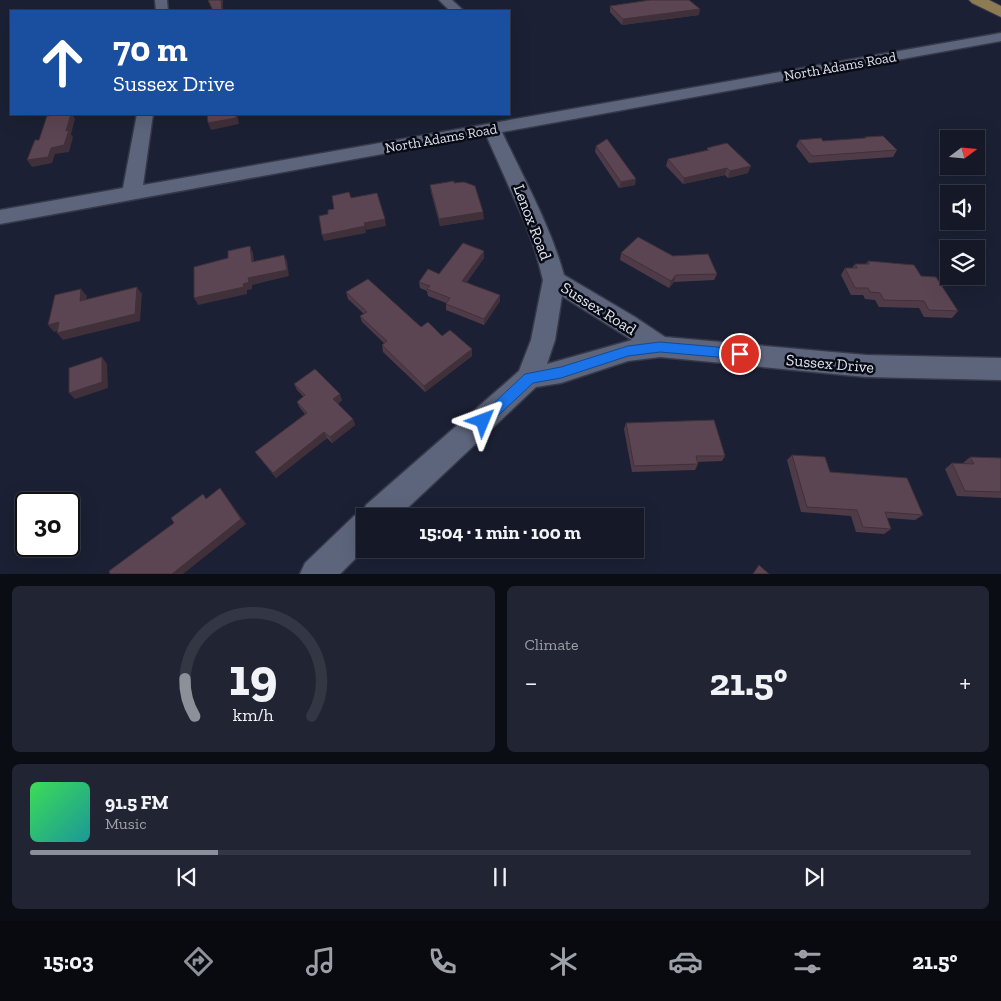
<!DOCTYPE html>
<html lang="en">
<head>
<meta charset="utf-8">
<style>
	:root { --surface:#141827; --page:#212533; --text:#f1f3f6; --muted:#9da0a7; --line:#333744; --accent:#8c9099 }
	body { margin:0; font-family:"Zilla Slab",serif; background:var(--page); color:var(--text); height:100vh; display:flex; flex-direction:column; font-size:19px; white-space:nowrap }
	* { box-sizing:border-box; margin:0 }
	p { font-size:16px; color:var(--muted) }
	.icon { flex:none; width:28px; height:28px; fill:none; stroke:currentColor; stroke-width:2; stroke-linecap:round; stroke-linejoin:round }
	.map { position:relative; height:574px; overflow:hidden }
	.panel { display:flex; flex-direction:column; gap:12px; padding:12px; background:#0b0d15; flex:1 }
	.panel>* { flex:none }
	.guide { position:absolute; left:10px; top:10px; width:500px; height:105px; border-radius:0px; box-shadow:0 5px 20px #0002,0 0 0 1px var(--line); background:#1a4fa0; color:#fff; overflow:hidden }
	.needle { width:32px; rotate:74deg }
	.fabs { position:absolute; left:940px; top:130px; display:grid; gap:10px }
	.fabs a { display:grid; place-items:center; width:45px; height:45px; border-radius:0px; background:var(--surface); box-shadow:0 5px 20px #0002,0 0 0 1px var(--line); font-size:25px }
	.speed { position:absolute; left:15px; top:492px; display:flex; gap:10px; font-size:25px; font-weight:700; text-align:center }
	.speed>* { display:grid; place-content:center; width:65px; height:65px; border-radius:50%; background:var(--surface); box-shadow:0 5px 20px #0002,0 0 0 1px var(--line); line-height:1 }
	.speed .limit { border:2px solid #111; border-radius:8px; background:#fff; color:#111 }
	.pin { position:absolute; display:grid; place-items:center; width:42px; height:42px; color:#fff; margin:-21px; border:2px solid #fff; border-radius:50%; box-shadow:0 1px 5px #0007 }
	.me { position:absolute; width:55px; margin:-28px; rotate:46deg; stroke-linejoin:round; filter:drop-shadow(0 0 4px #0008) }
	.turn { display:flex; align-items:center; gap:18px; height:105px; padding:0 20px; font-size:22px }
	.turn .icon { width:65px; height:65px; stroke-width:2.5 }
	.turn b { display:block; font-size:35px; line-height:42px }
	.big { font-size:38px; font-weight:700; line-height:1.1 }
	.panel .widget { flex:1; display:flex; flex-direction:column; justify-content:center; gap:8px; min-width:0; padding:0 18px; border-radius:8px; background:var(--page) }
	.panel .dial { align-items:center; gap:0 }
	.dial svg { height:130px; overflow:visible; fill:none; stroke:var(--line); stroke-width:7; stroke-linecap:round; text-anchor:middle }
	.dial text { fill:var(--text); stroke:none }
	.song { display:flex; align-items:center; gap:15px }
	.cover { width:60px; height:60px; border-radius:8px; background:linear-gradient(135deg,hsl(130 70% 55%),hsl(180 70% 35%)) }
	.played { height:5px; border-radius:2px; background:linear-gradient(90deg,var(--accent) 20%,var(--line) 20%) }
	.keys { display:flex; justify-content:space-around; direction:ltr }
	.heat { display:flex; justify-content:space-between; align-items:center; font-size:28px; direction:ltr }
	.panel .tiles { flex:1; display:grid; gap:12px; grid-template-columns:1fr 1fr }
	.widget:last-child { grid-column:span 2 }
	.trip { position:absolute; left:356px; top:508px; width:288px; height:50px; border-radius:0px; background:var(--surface); box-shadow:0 5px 20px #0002,0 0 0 1px var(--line); font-weight:700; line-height:50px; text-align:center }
	.dock { display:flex; height:80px; justify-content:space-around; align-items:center; background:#080a10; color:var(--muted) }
	.dock .icon { width:35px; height:35px }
	.dock .active { color:var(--accent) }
	.dock b { font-size:22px; color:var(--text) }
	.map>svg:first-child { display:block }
</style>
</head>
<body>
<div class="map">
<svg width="1001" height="574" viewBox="0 0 1001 574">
	<rect width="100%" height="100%" fill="#1b2034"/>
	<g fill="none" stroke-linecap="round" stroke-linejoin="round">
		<defs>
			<g id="minor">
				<path d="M155,0H167L168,11H156Z"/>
				<path d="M439,0H452L464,11H450Z"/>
				<path d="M1001,33V41L502,132C524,179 550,225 564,275L635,317L665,337L866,355L1001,358V380L866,377L660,357L628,361L561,383L536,387L399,516H365V549L340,574H300L305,563L354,516L363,512L366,505L519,371L531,340L543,280L536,253L526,225L486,135L0,224V210L123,188L137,114H153L143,185ZM562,296L632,340L547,364L555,340Z"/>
			</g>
			<path id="major" d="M969,0H989L1001,6V17L972,3Z"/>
		</defs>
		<!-- minor casing -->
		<use href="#minor" stroke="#36394a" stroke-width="3"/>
		<!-- major casing -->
		<use href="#major" stroke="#36394a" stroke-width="2"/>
		<!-- minor -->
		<use href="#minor" fill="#5d657c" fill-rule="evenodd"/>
		<!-- major -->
		<use href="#major" fill="#8d7b54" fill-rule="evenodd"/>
	</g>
	<!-- wall -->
	<g fill="#4f3b47">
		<path d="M610,6L699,15L622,25L610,12Z"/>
		<path d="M865,137L897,150L893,157L809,163L796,146L799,140L823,141L864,139Z"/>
		<path d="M596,146L635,185L619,188L595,152Z"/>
		<path d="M707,148L748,173L728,178L725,175L683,184L666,166L668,159L707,150Z"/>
		<path d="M454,183L484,219L440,226L431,192L430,185Z"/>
		<path d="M484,251V258L467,282L500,301L484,325L446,310V303L428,296L427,291L420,288L419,282L439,274Z"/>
		<path d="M621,253L673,256L717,274L714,280L674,282L669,288L620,260Z"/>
		<path d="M868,261L921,276L958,311L952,318L924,317L919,308L879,307L875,300L865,299L863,295H851L841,275L845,268H852L855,264H866Z"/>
		<path d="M346,292L421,327L442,336L472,349V356L425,392L383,352L382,345L384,343L362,322L360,316L364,314L348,299Z"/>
		<path d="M294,384L342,400L338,404L353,419L355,425L332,443L327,438L276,478L255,452L305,414L300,408L297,402L304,397L297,390Z"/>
		<path d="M626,423L725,456L722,461L697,462L698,464L695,470L632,472L624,429Z"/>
		<path d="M792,455L923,515L915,520L887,518L891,529L884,534L856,532L851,516L801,512L787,460Z"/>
		<path d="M970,457L1001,458V498L957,496L945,469L952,463L963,464V463Z"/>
	</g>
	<!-- shaded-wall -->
	<g fill="#403039">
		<path d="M221,0H223V11H222Z"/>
		<path d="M700,9L699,15L622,25L623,19Z"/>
		<path d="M71,114H72L75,119L71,134L73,137L69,152L55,154L52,163L32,167L27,160L51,148L66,131Z"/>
		<path d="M235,114H237L239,124L211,130L208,123Z"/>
		<path d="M751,166L748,173L728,178L730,171Z"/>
		<path d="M727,168L725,175L683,184L684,178Z"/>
		<path d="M636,179L635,185L619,188L621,182Z"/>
		<path d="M483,212L484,219L440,226L439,219Z"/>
		<path d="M385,219L386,226L366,230L364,223Z"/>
		<path d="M365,226L366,233L324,241L322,235Z"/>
		<path d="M250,246L253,253L255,269L252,262Z"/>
		<path d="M484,251V258L463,287L462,281Z"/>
		<path d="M284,255L287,261L289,276L252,285V289L247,290V294L198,305L194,298L243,284L248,278Z"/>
		<path d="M676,275L674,282L669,288L671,281Z"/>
		<path d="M137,287L142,294L140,321L63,340L57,333Z"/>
		<path d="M81,289L87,296L85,307L80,301Z"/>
		<path d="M500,295V301L484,325V319Z"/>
		<path d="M59,322L65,329L54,332L48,325Z"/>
		<path d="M472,349V356L425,392L424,386Z"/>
		<path d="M102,357L107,364L108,388L75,399L69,393Z"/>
		<path d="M340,394L342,400L336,405L333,399Z"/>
		<path d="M353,419L355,425L332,443L330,437Z"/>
		<path d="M324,432L327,438L276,478L273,473Z"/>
		<path d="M220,488L246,524L183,574H172Z"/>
	</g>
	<!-- building -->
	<g fill="#5c4552" stroke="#403039">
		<path d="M208,0H221L222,11H207H213Z"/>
		<path d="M650,0H689L700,9L623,19L610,6Z"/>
		<path d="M62,114H71L66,131L69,130L64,145L51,148L48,157L27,160L35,140H39L47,116Z"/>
		<path d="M207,114H235L236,118L208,123Z"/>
		<path d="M883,136L897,150L812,156L799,140L821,138L823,141L866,138L865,137Z"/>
		<path d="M607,139L636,179L621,182L596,146Z"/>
		<path d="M727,143L751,166L730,171L727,168L684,178L668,159L709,150L707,148Z"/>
		<path d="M454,181V183L464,182L475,186L483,212L439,219L430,185Z"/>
		<path d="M349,192L351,198L377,193L385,219L364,223L365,226L322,235L319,216L328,214V210L334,209L332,196Z"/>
		<path d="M638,237L673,256L708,254L717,274L676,275L671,281L621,253Z"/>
		<path d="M463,243L484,251L462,281L500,295L484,319L446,304L450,298L427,289L430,286L419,282L428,269L439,274Z"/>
		<path d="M250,246L252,262L284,255L287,270L248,278L249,282L243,284L244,287L194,298V267L228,258V251Z"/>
		<path d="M868,261L914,265L921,276L936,277L958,311L929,310L924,301L884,300L880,293L870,292L868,288H855L845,268H857L855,264H869Z"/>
		<path d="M368,279L421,327L428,322L442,336L450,330L472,349L424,386L382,345L387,341L360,316L367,312L346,292Z"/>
		<path d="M137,287L135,314L57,333L59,322L48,325L55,295L81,289L80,301Z"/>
		<path d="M102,357V382L69,393V368Z"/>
		<path d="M315,369L340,394L333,399L353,419L330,437L324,432L273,473L255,452L307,413L297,402L305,395L294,384Z"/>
		<path d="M714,420L725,456H696L698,464L634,466L626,423Z"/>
		<path d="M792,455L825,457L830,472L907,478L923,515L885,512L891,529L863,527L857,510L807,507Z"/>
		<path d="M970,457L1001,458V492L965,491L952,463L974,464Z"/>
		<path d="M220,488L241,519L172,574H110L109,571L174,523L171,518L203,494L206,499Z"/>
		<path d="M759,565L769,574H753Z"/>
	</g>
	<!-- route -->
	<path fill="#1a73e8" stroke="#114b97" d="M660,342L740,349L744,350L746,354L744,358L740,359L660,352L628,356L561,378L533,383L488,425L483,427L479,425L477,421L479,417L525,374L561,367L628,346Z"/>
	<g text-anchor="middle" stroke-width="5" stroke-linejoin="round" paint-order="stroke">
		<!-- far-street labels -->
		<g font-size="14" fill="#dfe3f1" stroke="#080b13">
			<text transform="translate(840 66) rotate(-10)" y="5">North Adams Road</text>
			<text transform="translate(441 138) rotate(-10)" y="5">North Adams Road</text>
		</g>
		<!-- street labels -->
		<g font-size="16" fill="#dfe3f1" stroke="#080b13">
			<text transform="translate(533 222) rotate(69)" y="6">Lenox Road</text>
			<text transform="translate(599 308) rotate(32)" y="6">Sussex Road</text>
			<text transform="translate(830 363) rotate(5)" y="6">Sussex Drive</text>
		</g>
	</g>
</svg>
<div class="fabs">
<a><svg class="needle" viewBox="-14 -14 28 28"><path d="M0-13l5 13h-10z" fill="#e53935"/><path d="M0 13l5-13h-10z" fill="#9da0a7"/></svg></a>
<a><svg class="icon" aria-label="sound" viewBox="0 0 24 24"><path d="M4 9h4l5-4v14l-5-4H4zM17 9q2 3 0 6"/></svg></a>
<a><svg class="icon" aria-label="layers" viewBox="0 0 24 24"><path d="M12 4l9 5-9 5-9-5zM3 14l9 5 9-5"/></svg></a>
</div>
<div class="speed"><div class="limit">30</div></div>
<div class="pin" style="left:740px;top:354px;background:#d93025"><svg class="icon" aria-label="arrive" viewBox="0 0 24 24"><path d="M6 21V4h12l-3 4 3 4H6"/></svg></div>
<svg class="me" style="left:483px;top:421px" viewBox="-20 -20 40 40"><path d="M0-17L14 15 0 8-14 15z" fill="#1a73e8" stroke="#fff" stroke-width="4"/></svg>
<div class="trip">15:04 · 1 min · 100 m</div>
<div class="guide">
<div class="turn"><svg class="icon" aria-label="ahead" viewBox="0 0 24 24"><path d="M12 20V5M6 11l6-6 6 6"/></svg><div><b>70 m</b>Sussex Drive</div></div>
</div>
</div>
<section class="panel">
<div class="tiles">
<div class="widget dial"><svg viewBox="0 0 100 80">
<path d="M14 69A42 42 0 1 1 86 69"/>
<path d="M14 69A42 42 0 0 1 8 46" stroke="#8c9099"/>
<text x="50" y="56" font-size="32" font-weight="700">19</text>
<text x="50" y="72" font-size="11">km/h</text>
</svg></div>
<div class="widget"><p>Climate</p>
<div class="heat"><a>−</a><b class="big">21.5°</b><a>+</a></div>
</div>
<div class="widget">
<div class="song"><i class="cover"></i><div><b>91.5 FM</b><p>Music</p></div></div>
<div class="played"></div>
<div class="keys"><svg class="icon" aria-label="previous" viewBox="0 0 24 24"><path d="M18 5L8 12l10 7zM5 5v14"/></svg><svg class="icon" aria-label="pause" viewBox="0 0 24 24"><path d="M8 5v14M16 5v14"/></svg><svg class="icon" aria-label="next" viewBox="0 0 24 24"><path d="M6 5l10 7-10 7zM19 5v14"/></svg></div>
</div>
</div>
</section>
<nav class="dock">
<b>15:03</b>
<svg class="icon active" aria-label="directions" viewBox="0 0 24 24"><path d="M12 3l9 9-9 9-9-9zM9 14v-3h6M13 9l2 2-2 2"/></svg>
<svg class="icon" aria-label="music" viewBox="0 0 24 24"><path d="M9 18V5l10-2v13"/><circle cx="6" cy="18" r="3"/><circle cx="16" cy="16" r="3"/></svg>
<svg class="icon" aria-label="phone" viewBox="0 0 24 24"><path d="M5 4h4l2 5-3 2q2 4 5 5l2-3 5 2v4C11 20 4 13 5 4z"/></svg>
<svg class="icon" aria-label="climate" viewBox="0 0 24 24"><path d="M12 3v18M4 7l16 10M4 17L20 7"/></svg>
<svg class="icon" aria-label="car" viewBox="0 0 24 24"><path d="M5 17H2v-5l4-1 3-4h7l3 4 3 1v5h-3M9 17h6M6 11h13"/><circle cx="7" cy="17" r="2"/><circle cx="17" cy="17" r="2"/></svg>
<svg class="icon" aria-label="filters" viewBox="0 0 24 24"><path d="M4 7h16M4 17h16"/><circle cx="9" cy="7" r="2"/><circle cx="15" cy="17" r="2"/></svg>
<b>21.5°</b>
</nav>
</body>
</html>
